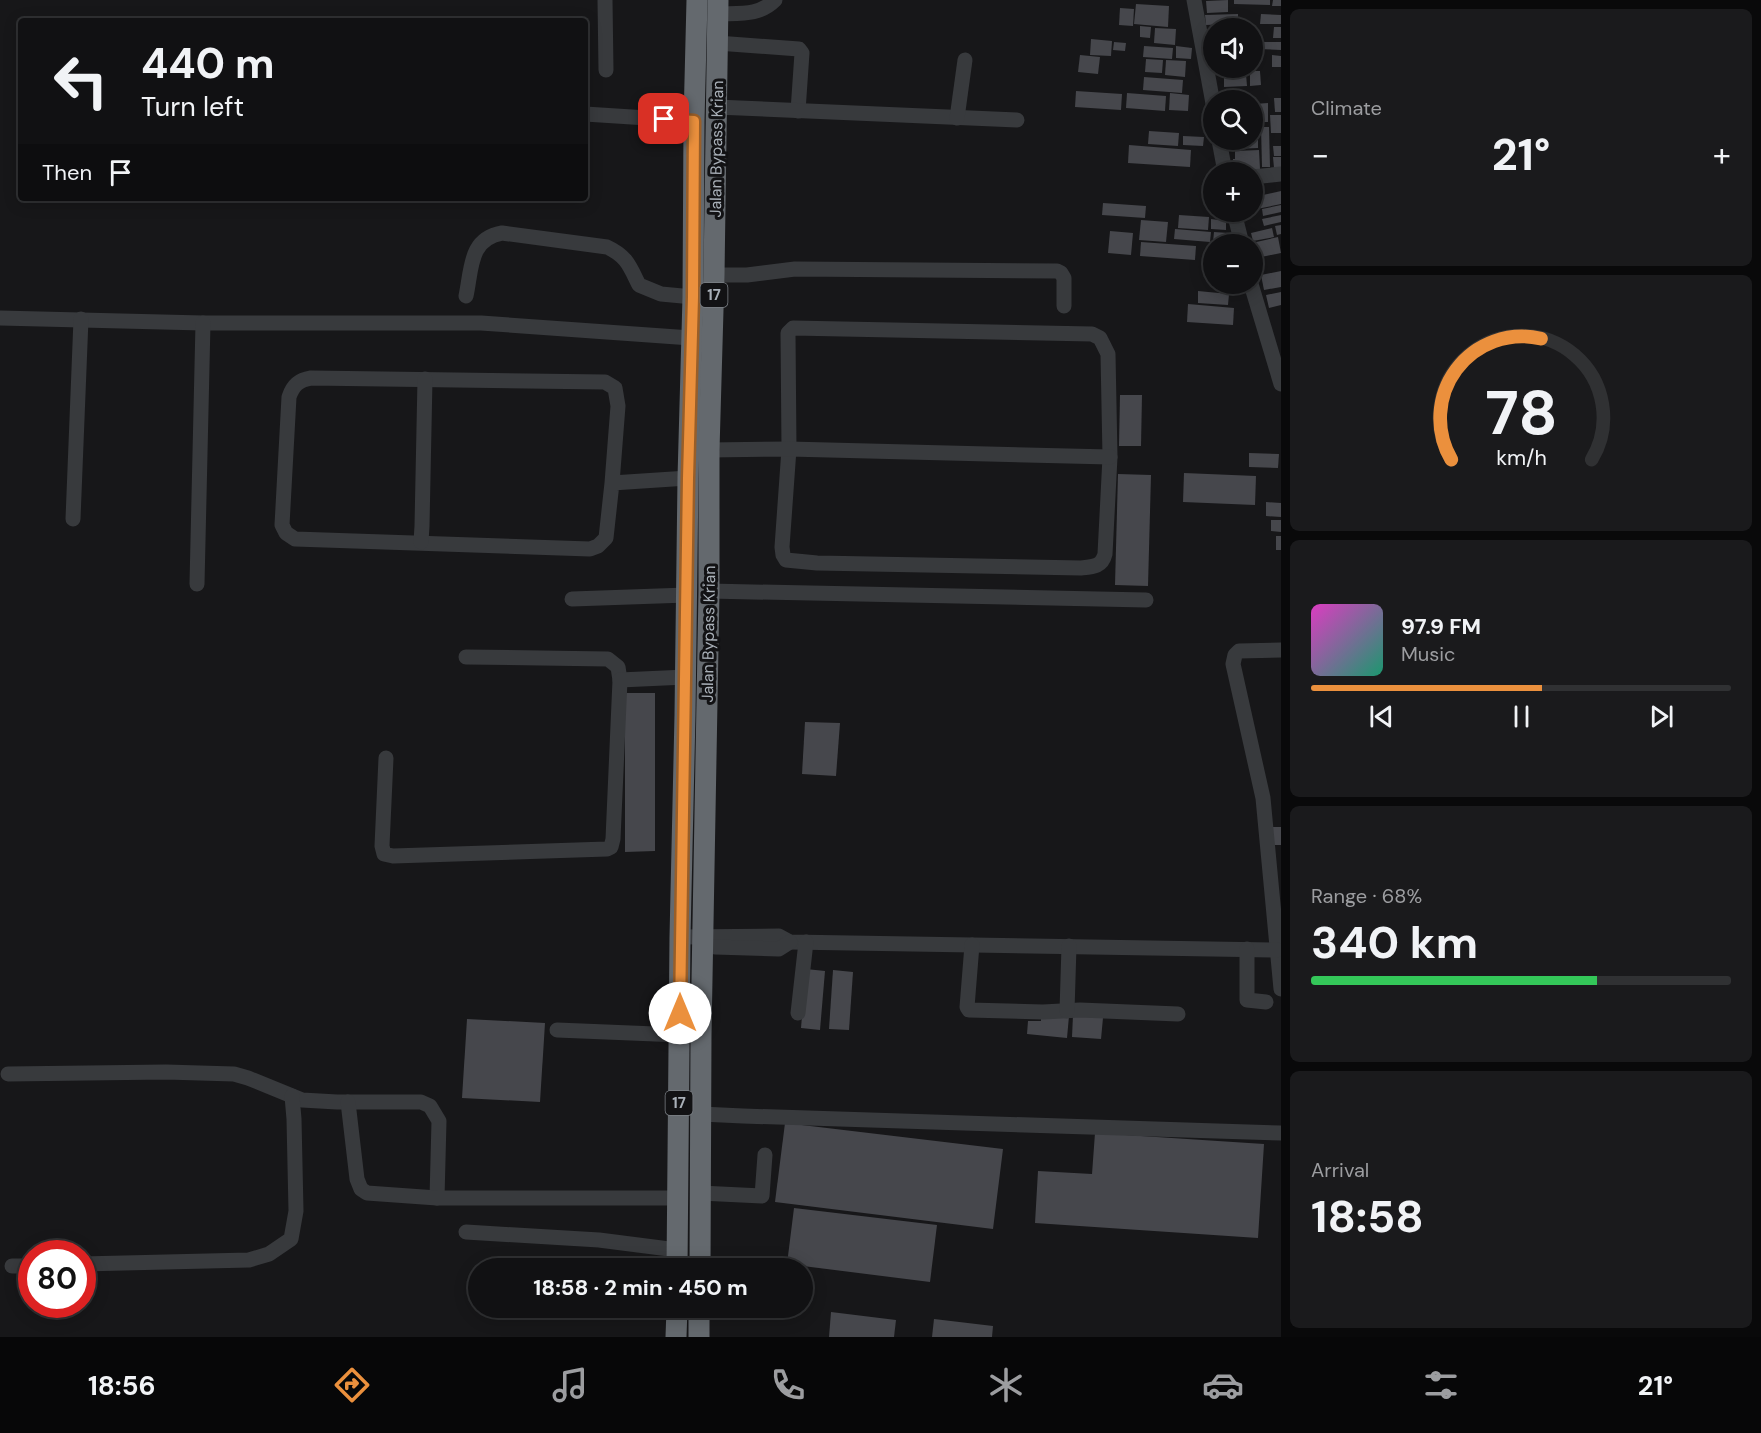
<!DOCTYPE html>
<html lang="en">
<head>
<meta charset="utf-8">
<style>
	:root { --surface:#111113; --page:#1a1a1c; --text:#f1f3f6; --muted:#9c9da0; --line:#303133; --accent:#eb903d }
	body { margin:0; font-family:"DM Sans",sans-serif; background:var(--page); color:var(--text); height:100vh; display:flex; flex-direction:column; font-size:22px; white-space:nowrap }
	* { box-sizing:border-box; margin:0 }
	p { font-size:20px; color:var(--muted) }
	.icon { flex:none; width:33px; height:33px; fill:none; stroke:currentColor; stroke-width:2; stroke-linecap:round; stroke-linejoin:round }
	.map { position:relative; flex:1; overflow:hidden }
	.panel { display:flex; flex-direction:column; gap:9px; padding:9px; background:#09090a; width:480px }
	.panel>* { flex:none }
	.top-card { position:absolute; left:18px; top:18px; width:570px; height:183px; border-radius:6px; box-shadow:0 3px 15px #0003,0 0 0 2px var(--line); background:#111113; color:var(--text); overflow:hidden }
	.fabs { position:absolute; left:1203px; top:18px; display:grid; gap:12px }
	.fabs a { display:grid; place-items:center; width:60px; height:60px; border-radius:50%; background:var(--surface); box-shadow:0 3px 15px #0003,0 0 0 2px var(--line); font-size:30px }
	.speed { position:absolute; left:18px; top:1240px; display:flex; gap:12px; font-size:30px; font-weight:700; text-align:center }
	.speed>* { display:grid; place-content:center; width:78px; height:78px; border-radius:50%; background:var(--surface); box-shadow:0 3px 15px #0003,0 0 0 2px var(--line); line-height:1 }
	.speed .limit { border:9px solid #d22; background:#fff; color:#111 }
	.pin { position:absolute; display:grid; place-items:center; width:51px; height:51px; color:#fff; margin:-26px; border-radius:12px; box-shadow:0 3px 9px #0006 }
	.me { position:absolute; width:66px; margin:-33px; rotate:0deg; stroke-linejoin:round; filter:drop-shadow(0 0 4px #0008) }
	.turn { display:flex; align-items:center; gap:21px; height:126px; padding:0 24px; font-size:27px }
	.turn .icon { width:78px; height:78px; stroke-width:2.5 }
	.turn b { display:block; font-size:42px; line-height:51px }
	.then { display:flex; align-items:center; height:57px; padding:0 24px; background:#0003; gap:12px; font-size:22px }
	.big { font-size:45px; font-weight:700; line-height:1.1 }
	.panel .card { flex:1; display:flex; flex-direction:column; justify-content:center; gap:9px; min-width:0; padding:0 21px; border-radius:9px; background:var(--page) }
	.panel .dial { align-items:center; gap:0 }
	.dial svg { height:156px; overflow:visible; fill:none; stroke:var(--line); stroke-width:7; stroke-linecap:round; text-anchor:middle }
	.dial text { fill:var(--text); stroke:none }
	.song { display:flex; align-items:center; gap:18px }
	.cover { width:72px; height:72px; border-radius:9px; background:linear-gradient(135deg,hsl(310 70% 55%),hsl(160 70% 35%)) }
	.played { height:6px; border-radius:3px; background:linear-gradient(90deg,var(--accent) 55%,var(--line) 55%) }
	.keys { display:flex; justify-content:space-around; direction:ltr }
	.heat { display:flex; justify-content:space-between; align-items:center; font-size:33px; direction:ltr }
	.charge { height:9px; border-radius:4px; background:linear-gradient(90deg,#34c759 68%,var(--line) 0) }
	.trip { position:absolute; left:468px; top:1258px; width:345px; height:60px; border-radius:30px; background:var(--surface); box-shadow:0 3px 15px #0003,0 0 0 2px var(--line); font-weight:700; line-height:60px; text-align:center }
	.menu { display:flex; height:96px; justify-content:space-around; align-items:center; background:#070708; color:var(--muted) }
	.menu .icon { width:42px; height:42px }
	.menu .active { color:var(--accent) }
	.menu b { font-size:27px; color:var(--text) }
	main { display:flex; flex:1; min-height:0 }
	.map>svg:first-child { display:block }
</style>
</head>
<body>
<main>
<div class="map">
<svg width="1281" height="1337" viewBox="0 0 1281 1337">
	<rect width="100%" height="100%" fill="#171719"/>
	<!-- building -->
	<g fill="#46474c">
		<path d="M1228,0V12L1207,13L1206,1Z"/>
		<path d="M1234,0H1270V5L1234,4Z"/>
		<path d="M1273,0H1281V6H1272Z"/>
		<path d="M1136,4L1169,6L1168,27L1134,24Z"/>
		<path d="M1120,8L1134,9L1133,26L1119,25Z"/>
		<path d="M1238,14V28H1230V24L1206,25L1205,15Z"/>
		<path d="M1261,14L1281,15V24H1260Z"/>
		<path d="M1140,26L1151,27L1150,38L1140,37Z"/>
		<path d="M1274,27H1281V38H1273Z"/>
		<path d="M1155,28L1176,29L1175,45L1154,43Z"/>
		<path d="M1091,39L1112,41L1111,56L1090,55Z"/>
		<path d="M1114,42L1126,43L1125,51L1113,50Z"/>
		<path d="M1259,42H1281V50L1258,49Z"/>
		<path d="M1144,46L1173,48L1172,59L1143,57Z"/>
		<path d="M1176,46L1192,48L1191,59L1176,58Z"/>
		<path d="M1080,55L1100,57L1098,74L1078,72Z"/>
		<path d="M1272,55L1281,56V67H1272Z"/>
		<path d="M1146,59L1163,60L1162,73L1145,72Z"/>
		<path d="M1166,60L1186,61L1185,77L1165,75Z"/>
		<path d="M1250,71H1260L1261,85L1250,86Z"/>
		<path d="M1246,74L1247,86L1224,87V75Z"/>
		<path d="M1144,77L1183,80L1182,93L1143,90Z"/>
		<path d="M1076,91L1122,94L1121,110L1075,107Z"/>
		<path d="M1127,93L1166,96L1165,111L1126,108Z"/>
		<path d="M1170,93L1189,95L1188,111L1169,110Z"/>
		<path d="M1274,98H1281V112H1275Z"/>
		<path d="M1268,103V122H1254V104Z"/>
		<path d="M1270,115H1281V133H1271Z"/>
		<rect x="1252" y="127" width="4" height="11"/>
		<path d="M1261,127H1269L1270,167H1262Z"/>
		<path d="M1149,131L1179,133L1178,146L1148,144Z"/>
		<path d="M1183,136L1204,137L1203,146L1183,145Z"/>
		<path d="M1234,140H1258V148L1234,149Z"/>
		<path d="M1129,145L1191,150L1190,167L1128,163Z"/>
		<path d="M1273,146H1281V156H1274Z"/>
		<path d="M1259,150L1260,169L1233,170V159H1235V151Z"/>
		<path d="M1273,157H1281V168H1274Z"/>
		<path d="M1281,191V204L1257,209L1254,197Z"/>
		<path d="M1103,203L1146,206L1145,218L1102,215Z"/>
		<path d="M1281,205V212L1263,216L1262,209Z"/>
		<path d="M1179,215L1209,217L1208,230L1178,228Z"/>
		<path d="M1281,215V222L1264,226L1262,219Z"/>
		<path d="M1211,219L1226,221V230L1211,229Z"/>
		<path d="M1141,220L1168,222L1166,242L1139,240Z"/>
		<path d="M1281,225V234L1277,235L1275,226Z"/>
		<path d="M1272,228L1274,237L1253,241L1251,233Z"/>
		<path d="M1175,229L1211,232L1210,242L1174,239Z"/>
		<path d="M1110,231L1133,233L1131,255L1108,253Z"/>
		<path d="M1214,232L1229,233L1228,243L1213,242Z"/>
		<path d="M1278,237L1281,253L1252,259V243Z"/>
		<path d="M1141,242L1196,246L1195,260L1140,256Z"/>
		<path d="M1281,271V287L1264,290L1261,275Z"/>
		<path d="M1198,291L1229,294L1228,305L1198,303Z"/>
		<path d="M1281,292V305L1269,308L1266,295Z"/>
		<path d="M1188,304L1234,308L1233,325L1187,322Z"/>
		<path d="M1120,395H1142L1141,446H1119Z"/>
		<path d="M1249,453L1279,454L1278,468L1249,467Z"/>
		<path d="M1184,473L1256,476L1255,505L1183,502Z"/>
		<path d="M1118,474L1151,475L1148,586L1115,585Z"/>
		<path d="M1266,502L1281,503V517L1266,516Z"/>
		<path d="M1271,520H1281V532L1271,531Z"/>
		<rect x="1276" y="536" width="5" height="14"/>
		<path d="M625,693H655V851L625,852Z"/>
		<path d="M805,722L840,723L836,776L802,774Z"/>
		<rect x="1273" y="827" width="8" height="18"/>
		<path d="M806,969L825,971L820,1030L801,1028Z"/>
		<path d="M833,970L853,972L849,1030L829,1029Z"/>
		<path d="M1041,1014L1069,1016L1067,1038L1027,1034L1028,1021H1041Z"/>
		<path d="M1073,1015L1103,1018L1101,1039L1072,1037Z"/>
		<path d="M467,1019L545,1023L540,1102L462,1098Z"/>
		<path d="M785,1123L1003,1149L993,1229L775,1202Z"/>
		<path d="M1095,1133L1264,1144L1258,1238L1035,1223L1038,1171L1092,1174Z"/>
		<path d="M794,1208L937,1225L930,1282L787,1264Z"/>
		<path d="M831,1312L896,1320L894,1337H829Z"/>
		<path d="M934,1319L993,1326L992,1337H932Z"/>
	</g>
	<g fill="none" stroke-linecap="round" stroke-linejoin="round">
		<!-- minor -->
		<g stroke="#383a3d" stroke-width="15">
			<path d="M605,0L606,70"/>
			<path d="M1194,0L1214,109"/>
			<path d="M718,14C740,13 759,16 775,0"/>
			<path d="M717,43L799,49L802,53L798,111"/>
			<path d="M716,107L1017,120"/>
			<path d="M585,114L694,121"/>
			<path d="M957,118L965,60"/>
			<path d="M1219,140L1225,172"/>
			<path d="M1252,177L1281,174"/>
			<path d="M1234,212L1242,244"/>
			<path d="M714,275H747L795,269L1057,271L1061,273L1064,278V306"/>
			<path d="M1251,284L1281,384"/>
			<path d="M466,296C472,268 469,239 502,233L607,247C627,256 630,267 639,285L661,294L693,297"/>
			<path d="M0,318L203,323H481L691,338"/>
			<path d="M793,328L1092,334L1100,338L1108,354L1110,457L1105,554C1102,567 1092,567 1081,568L817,563L786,560L783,555L782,547L789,449L788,333Z"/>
			<path d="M709,450L789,449L1110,457"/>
			<path d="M612,483L606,538L598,546L590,549L295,539L286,533L282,525L289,397C293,385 299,380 311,378L605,382L615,388L618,406L612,483L688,478"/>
			<path d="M73,519L81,319"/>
			<path d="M421,542L422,526L425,379"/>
			<path d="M197,584L203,323"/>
			<path d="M709,591L1146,600"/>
			<path d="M572,599L687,595"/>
			<path d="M1281,650L1239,651L1235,655L1233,664L1263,798L1281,989"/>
			<path d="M466,657L608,659L618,667L620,680"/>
			<path d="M386,758L382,846L384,854L393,856L607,849L611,847L613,839L620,680L686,677"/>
			<path d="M680,937L779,936L790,942L1277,950"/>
			<path d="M972,945L967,1007L969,1010L1043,1012L1080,1010L1178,1014"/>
			<path d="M715,947L779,949L790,942"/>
			<path d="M1247,949V1000L1266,1002"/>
			<path d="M1067,1011L1069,946"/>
			<path d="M798,1013L806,942"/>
			<path d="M557,1030L680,1035"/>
			<path d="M8,1074L166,1072L234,1074L248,1078L302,1100L337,1102H421L430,1106L439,1121L437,1198"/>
			<path d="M348,1102L357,1179L361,1189L367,1193L437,1198H678"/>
			<path d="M701,1114L743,1116L1281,1133"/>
			<path d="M700,1193L762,1196L765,1155"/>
			<path d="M466,1232L599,1240L677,1250"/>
			<path d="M82,1264L249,1260L269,1254L291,1239L296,1211L294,1119L292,1096"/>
			<path d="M12,1266H32"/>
		</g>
		<!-- highway -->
		<g stroke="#64696e" stroke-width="21">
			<path d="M677,1269L680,937L685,715L688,478L693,297L694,121L697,0"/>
			<path d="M700,1269L701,1035L709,591V450L714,275L718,0"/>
			<path d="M676,1337L677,1308"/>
			<path d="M699,1337V1308"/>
		</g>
	</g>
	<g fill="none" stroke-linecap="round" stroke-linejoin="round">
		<defs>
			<path id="route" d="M664,119L694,121L693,297L688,478L680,1013"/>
		</defs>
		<!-- route casing -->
		<use href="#route" stroke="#995e28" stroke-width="15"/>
		<!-- route -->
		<use href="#route" stroke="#eb903d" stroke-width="10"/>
	</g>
	<g text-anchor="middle" stroke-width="6" stroke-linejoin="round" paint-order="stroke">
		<!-- shield labels -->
		<g fill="#121214" stroke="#7c8187" stroke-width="1.5">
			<rect x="700.5" y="283" width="27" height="24" rx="4.5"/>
			<rect x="665.5" y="1091" width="27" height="24" rx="4.5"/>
		</g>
		<g font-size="15" font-weight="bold" fill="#a9b0b8">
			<text x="714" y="300">17</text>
			<text x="679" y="1108">17</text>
		</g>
		<!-- street labels -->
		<g font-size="16" fill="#a9b0b8" stroke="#121214">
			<text transform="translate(716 149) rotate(-89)" y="6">Jalan Bypass Krian</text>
			<text transform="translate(708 634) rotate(-89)" y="6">Jalan Bypass Krian</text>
		</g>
	</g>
</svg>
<div class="fabs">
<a><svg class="icon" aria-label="sound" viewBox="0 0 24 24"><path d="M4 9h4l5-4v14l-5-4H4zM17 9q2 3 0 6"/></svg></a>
<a><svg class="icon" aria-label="search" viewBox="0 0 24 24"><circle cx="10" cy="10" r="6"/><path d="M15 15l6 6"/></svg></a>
<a>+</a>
<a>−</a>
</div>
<div class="speed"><div class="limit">80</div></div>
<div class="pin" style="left:664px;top:119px;background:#d93025"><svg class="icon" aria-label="arrive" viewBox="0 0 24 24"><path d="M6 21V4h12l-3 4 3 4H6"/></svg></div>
<svg class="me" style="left:680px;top:1013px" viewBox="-20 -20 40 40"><circle r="19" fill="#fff"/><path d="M0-13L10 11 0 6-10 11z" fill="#eb903d"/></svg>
<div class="trip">18:58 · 2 min · 450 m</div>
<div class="top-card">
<div class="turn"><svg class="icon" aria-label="left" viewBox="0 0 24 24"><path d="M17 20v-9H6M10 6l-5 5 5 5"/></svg><div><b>440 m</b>Turn left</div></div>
<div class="then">Then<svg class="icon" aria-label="arrive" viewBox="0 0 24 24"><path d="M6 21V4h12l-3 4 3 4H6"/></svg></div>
</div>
</div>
<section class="panel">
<div class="card"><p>Climate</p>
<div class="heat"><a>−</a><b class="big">21°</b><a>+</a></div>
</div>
<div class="card dial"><svg viewBox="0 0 100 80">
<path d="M14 69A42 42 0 1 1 86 69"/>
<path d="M14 69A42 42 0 0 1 60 7" stroke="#eb903d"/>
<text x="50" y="56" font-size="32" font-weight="700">78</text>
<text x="50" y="72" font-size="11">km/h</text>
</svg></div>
<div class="card">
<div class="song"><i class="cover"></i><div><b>97.9 FM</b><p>Music</p></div></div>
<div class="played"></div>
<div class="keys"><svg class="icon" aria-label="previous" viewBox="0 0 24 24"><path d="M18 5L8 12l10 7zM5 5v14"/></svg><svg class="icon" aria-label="pause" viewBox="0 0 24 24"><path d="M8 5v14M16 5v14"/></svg><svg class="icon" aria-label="next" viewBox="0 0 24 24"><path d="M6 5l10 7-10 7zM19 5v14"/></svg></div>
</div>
<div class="card"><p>Range · 68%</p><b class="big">340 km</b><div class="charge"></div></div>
<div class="card"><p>Arrival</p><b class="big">18:58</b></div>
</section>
</main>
<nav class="menu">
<b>18:56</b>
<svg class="icon active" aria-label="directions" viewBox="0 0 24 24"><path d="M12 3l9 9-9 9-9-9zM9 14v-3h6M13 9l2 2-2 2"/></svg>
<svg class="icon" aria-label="music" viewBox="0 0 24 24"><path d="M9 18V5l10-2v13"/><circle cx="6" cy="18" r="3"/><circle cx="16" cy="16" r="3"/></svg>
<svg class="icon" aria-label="phone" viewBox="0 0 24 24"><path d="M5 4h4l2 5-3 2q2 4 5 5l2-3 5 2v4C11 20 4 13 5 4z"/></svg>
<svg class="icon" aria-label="climate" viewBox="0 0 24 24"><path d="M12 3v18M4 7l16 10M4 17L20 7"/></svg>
<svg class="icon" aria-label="car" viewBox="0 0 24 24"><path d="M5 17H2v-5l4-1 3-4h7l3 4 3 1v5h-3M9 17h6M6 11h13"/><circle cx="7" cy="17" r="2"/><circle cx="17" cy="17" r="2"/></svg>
<svg class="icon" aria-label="filters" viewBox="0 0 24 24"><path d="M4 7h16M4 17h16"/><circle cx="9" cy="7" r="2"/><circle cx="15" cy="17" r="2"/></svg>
<b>21°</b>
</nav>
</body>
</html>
